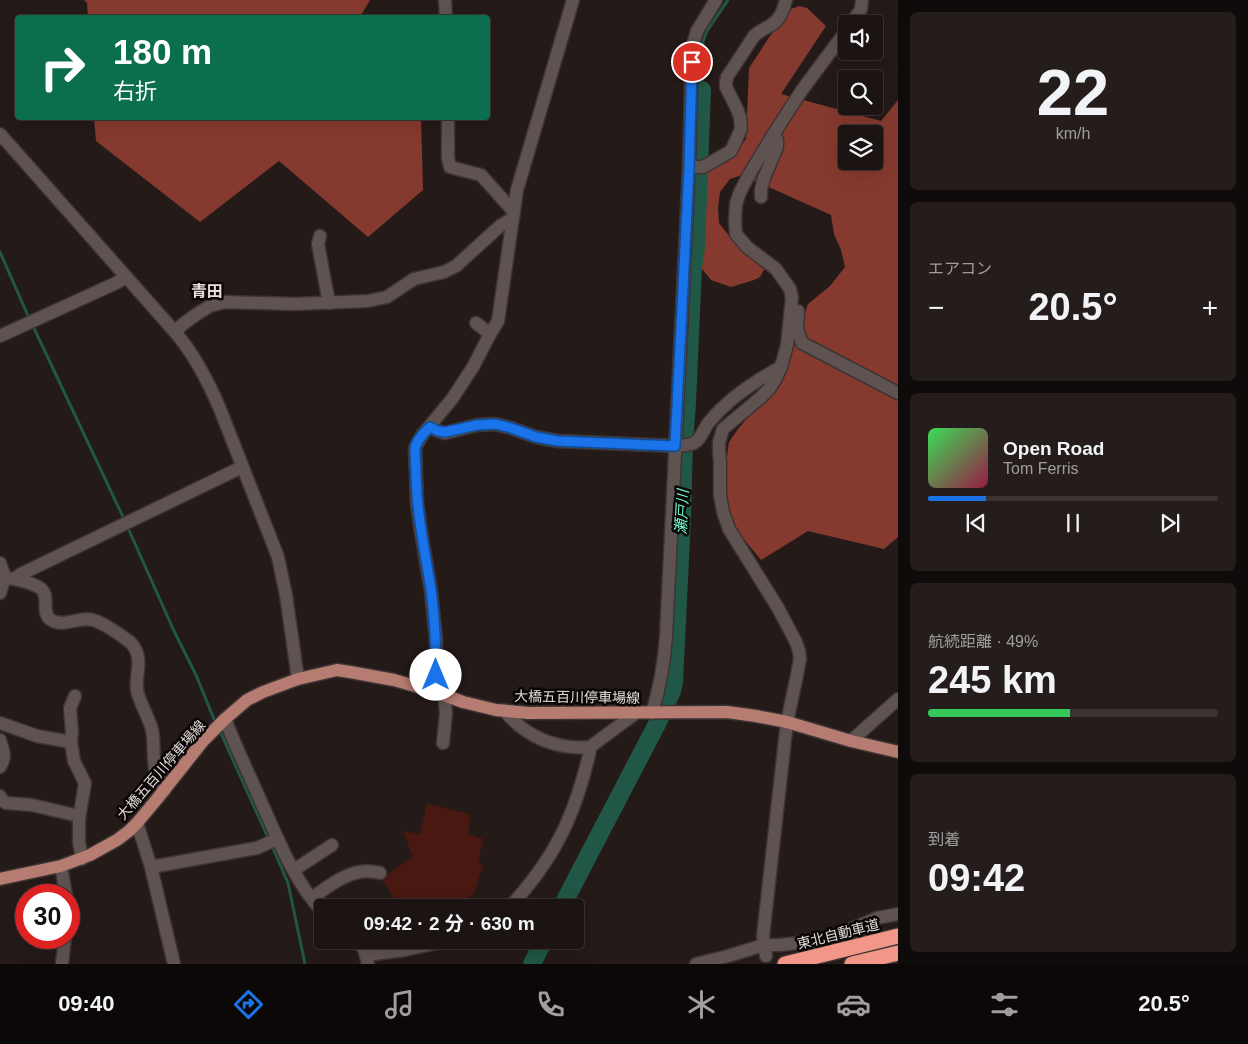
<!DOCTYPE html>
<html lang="ja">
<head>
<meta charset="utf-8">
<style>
	:root { --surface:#1b1412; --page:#241d1b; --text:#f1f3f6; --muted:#a09e9f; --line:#393332; --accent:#1a73e8 }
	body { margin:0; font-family:Helvetica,"Noto Sans JP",sans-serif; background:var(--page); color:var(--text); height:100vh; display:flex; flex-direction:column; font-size:19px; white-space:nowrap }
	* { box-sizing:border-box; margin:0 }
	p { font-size:16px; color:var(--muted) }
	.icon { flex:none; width:28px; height:28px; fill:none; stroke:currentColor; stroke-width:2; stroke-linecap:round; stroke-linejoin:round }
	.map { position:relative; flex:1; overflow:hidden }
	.panel { display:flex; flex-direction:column; gap:12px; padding:12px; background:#0f0b0a; width:350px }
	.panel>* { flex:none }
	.top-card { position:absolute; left:15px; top:15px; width:475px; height:105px; border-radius:5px; box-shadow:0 5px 20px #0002,0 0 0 1px var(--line); background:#0b6e4f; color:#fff; overflow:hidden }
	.controls { position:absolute; left:838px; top:15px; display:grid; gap:10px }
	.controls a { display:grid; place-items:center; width:45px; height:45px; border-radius:5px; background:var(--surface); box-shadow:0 5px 20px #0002,0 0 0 1px var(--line); font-size:25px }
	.speed { position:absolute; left:15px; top:884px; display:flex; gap:10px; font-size:25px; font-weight:700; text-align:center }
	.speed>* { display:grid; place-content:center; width:65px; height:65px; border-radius:50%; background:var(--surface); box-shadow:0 5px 20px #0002,0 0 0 1px var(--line); line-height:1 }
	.speed .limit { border:8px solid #d22; background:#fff; color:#111 }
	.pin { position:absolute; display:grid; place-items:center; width:42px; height:42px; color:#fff; margin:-21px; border:2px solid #fff; border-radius:50%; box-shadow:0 1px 5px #0007 }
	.me { position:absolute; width:55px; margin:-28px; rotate:0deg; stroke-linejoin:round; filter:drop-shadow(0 0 4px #0008) }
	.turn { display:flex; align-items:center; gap:18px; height:105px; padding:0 15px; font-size:22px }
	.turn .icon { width:65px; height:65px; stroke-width:2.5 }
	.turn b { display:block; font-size:35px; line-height:42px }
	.big { font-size:38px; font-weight:700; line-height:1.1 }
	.panel .tile { flex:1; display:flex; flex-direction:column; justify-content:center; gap:8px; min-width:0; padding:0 18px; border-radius:8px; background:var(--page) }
	.panel .dial { align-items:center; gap:0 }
	.dial b { font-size:65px; line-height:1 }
	.song { display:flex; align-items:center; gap:15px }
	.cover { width:60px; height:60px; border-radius:8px; background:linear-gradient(135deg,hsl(130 70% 55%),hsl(340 70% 35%)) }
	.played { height:5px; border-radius:2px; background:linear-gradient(90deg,var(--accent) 20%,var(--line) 20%) }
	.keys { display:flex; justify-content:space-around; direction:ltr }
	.heat { display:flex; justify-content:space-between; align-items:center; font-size:28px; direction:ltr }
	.charge { height:8px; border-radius:4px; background:linear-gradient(90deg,#34c759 49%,var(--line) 0) }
	.trip { position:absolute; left:314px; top:899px; width:270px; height:50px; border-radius:5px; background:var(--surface); box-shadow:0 5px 20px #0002,0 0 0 1px var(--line); font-weight:700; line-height:50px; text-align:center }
	.menu { display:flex; height:80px; justify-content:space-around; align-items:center; background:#0b0807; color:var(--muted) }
	.menu .icon { width:35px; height:35px }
	.menu .on { color:var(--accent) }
	.menu b { font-size:22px; color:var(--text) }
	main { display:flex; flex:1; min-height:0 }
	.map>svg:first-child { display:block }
</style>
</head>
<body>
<main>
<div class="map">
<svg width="898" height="964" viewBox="0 0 898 964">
	<rect width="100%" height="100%" fill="#241a18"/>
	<!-- green -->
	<path fill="#491811" d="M427,804L470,814L468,834L483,839L478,861L483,865L474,894L454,907H410L406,899L397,904L382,878L413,857L403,831L420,834Z"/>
	<!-- forest -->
	<g fill="#863a2f" fill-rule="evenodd">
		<path d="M84,0H370L360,17L88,18L87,3Z"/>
		<path d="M799,6L807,8L826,26L781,94L881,121L898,100V537L884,549L808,531L761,560L734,527L730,513L725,495L726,463L729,442L738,429L785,374L808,304L830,286L845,267L841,250L834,234L831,215L742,175L730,179L720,192L718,208L719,223L738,247L757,258L765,268L760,277L754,280L731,287L711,280L699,265L704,174L731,159L746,139L749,68L770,36L782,22L791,9ZM846,134H874V161H846Z"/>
		<path d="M94,118H421L423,190L368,237L279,161L200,222L96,141Z"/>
	</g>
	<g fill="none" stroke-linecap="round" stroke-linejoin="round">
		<!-- stream -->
		<g stroke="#215746" stroke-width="3">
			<path d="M702,90L703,41L707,31L728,0"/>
			<path d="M0,252L29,318"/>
			<path d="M32,324L124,519"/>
			<path d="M128,528L174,631L196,675L216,724"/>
			<path d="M219,729L269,840"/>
			<path d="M272,846L288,883L305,964"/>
		</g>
		<!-- river -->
		<g stroke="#215746" stroke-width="18">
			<path d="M561,908L658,722L672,691L674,682L682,518L684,442L687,403L693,267L696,248L702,90"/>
			<path d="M532,964L544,940"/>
		</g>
		<defs>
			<g id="minor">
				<path d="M445,0L446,18"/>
				<path d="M851,24L861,9L862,0"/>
				<path d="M448,118V158L450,167L481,175L514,212"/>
				<path d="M0,134L175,332C195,355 208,381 220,409L278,557L286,595L298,679"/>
				<path d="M689,167H703L731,151L741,129L740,117L737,109L726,87V82L727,77L754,36C759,31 765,29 771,25C781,19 783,10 786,0"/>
				<path d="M761,197V190L764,178L777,147V140L773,135"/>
				<path d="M320,236L318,244L329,303"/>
				<path d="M798,311L797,330L802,343L898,393"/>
				<path d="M476,323L490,334"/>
				<path d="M175,332L183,324L197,314L210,306L225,302L295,304L368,301L387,297L414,279L444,272L456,266L500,226L513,218"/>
				<path d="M0,336L116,283L126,277"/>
				<path d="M430,427L438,431L445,433L477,425L495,424L511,428L536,437L558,441L675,446C681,445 688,446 694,443C702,439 704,427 710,421C729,398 755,381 781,367L787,345L792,298L790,289L776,269L747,247L736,234L735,222L736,204L740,192L750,173L773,135L802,90L846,31"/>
				<path d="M0,563L5,577L0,593"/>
				<path d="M0,577L14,579L21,574L242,467"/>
				<path d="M14,579C22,581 33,583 40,588C51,595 40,613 51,620C64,628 79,616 93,620C105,623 120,635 130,642C145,657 135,672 137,690C139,702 149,717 152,730C155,744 152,759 156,773C158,779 161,785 164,791"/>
				<path d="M436,692V640L431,591L421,532L417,503L415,448L418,442L423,434L452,399L473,367L490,334L498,321L517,190L573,0"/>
				<path d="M504,710C525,737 557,750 590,747"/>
				<path d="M652,713C660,687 664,664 666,637L689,169L692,47L697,31L716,0"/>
				<path d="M225,719C236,748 250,776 262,804C278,839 295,883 322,911"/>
				<path d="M0,723L37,736L71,742L74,761L85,783L79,819V842L82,859"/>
				<path d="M0,740C3,752 7,755 0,767"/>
				<path d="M851,741L898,699"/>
				<path d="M71,742L72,732L70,708L75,696"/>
				<path d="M443,743L446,713L444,695"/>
				<path d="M0,796L3,801L6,803L32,805L79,816"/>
				<path d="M137,823L151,867L174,964"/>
				<path d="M61,866L66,895"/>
				<path d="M151,867L257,848L277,839"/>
				<path d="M294,870L332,845"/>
				<path d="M312,898C326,888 342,875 360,872C367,870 374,872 380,873"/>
				<path d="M509,908C528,887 546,864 559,839C573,813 582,784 589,755L590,747L636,713"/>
				<path d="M356,940L364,949L368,964"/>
				<path d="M366,955L405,950L451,940"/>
				<path d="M766,956L763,936L787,722L797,675L800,659L799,651L796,642L778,608L729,529L723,512L720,495V463L719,449V442L723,429L760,398L769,389L775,380L781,367"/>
				<path d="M62,964L65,938"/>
				<path d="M696,964L728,956L764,945H780L815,941L840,934L877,918L898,914"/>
			</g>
			<path id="major" d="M0,879L61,866L90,855L117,840L129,831L137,823L157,799L203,741L225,719L247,700L263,692L298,679L337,670L350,672L394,680L436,692L463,702L496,710L528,713L727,712L756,716L787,722L851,741L898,752"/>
			<g id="highway">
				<path d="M785,964L898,936"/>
				<path d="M852,964L898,953"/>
			</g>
		</defs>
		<!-- minor casing -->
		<use href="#minor" stroke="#3c3433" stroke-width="15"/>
		<!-- major casing -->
		<use href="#major" stroke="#3c3433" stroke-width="15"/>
		<!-- highway casing -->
		<use href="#highway" stroke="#3c3433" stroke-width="18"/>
		<!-- minor -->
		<use href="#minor" stroke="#5f5351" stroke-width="12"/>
		<!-- major -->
		<use href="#major" stroke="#b77c71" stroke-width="12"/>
		<!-- highway -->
		<use href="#highway" stroke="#f29787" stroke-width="15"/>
	</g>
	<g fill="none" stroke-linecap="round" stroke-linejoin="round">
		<defs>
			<path id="route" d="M436,675C436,647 435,619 431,590C425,552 417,515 416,476C416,467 415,458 415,449C416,440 424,433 430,427L438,431L445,432L477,425L495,424L511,428L536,437L558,441L675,446L689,169L692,62"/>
		</defs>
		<!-- route casing -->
		<use href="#route" stroke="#114b97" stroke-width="12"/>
		<!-- route -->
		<use href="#route" stroke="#1a73e8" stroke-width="9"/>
	</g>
	<g text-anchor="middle" stroke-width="5" stroke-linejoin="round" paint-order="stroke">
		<!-- street labels -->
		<g font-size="14" fill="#e1dad9" stroke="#0a0605">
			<text transform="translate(577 697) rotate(1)" y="5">大橋五百川停車場線</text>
			<text transform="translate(161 770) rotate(-49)" y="5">大橋五百川停車場線</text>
			<text transform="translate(838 934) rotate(-14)" y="5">東北自動車道</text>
		</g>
		<!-- water labels -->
		<g font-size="15" font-style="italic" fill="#72fdd1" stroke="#0a0605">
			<text transform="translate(682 512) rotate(-87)" y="5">瀬戸川</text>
		</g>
		<!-- quarter labels -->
		<g font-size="16" font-weight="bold" fill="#ebdcda" stroke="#0a0605">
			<text x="207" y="297">青田</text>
		</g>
	</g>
</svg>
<div class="controls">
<a><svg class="icon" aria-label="sound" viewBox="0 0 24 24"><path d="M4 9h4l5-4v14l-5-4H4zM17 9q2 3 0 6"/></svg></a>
<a><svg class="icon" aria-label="search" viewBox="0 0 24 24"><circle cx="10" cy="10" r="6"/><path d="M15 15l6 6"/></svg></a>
<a><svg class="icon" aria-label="layers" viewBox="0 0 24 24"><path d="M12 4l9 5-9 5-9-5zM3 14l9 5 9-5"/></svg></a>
</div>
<div class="speed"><div class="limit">30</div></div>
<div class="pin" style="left:692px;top:62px;background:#d93025"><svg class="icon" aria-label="arrive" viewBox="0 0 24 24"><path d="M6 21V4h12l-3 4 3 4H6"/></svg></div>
<svg class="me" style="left:436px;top:675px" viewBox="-20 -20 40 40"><circle r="19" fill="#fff"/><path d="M0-13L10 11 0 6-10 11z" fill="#1a73e8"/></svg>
<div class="trip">09:42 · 2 分 · 630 m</div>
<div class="top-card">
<div class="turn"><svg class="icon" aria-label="right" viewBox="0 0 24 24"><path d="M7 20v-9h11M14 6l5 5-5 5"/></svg><div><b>180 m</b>右折</div></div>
</div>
</div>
<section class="panel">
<div class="tile dial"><b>22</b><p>km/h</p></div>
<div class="tile"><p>エアコン</p>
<div class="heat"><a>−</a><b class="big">20.5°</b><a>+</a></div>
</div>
<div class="tile">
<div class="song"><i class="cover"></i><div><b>Open Road</b><p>Tom Ferris</p></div></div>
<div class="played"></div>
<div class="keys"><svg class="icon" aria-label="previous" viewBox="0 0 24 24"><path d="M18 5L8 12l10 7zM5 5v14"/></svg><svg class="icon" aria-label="pause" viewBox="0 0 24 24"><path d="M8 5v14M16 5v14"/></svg><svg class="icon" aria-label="next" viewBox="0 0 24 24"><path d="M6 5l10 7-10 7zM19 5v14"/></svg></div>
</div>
<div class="tile"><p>航続距離 · 49%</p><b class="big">245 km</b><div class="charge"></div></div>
<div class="tile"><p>到着</p><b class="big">09:42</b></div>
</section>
</main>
<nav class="menu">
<b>09:40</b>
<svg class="icon on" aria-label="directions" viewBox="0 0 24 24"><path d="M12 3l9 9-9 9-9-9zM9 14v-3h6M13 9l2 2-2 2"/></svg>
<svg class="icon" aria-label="music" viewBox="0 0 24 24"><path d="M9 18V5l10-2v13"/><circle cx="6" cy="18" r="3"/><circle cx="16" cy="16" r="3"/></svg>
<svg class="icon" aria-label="phone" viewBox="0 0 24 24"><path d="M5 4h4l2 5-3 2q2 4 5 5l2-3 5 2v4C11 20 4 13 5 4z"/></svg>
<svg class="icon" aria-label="climate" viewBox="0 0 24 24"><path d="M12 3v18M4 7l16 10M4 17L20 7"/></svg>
<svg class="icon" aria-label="car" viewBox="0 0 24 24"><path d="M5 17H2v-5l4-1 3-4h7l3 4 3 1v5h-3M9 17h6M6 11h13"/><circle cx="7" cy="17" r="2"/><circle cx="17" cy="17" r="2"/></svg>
<svg class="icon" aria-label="filters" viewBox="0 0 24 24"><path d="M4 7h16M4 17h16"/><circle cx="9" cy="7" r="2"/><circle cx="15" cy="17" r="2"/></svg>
<b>20.5°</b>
</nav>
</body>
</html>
